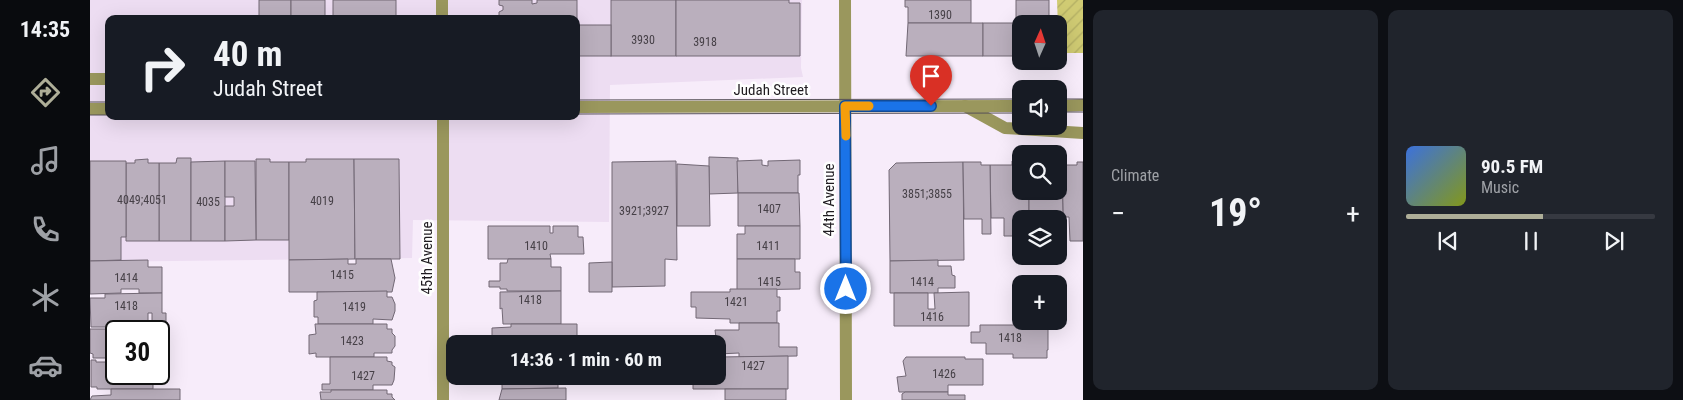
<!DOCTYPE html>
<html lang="en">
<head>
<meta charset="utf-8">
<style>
	:root { --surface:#171b24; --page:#20242c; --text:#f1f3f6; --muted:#9ea1a6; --line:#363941; --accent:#aeae98 }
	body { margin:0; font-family:"Roboto Condensed",sans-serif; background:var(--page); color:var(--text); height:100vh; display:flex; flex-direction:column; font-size:19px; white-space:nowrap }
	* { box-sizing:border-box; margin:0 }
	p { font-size:16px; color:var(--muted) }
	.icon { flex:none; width:28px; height:28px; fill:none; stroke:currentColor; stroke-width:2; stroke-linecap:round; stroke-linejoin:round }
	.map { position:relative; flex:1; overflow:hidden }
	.side { display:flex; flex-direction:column; gap:10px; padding:10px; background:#0d0f14; width:600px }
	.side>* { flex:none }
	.banner { position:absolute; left:15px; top:15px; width:475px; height:105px; border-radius:10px; box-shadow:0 5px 20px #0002; background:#171b24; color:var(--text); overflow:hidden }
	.needle { width:32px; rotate:3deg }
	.fabs { position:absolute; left:922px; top:15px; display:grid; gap:10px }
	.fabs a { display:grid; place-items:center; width:55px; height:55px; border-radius:10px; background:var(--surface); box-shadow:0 5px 20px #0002; font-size:25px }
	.speed { position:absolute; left:15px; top:320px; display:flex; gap:10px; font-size:25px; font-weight:700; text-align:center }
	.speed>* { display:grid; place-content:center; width:65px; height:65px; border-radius:50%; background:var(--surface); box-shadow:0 5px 20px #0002; line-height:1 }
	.speed .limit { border:2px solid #111; border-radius:8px; background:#fff; color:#111 }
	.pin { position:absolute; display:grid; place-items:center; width:42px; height:42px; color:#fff; margin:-51px -21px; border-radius:50% 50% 50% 0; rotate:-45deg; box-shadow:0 0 5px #0007 }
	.pin .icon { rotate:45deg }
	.me { position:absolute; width:55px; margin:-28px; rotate:0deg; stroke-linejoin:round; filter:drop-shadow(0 0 4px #0008) }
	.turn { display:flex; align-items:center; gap:18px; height:105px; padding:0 25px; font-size:22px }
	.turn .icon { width:65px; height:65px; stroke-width:2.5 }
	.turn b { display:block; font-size:35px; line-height:42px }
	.big { font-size:38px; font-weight:700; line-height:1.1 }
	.side .tile { flex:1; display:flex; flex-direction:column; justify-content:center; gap:8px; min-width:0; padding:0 18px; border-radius:10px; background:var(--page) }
	.song { display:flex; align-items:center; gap:15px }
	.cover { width:60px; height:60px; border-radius:8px; background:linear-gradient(135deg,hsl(220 70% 55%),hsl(70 70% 35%)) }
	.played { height:5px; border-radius:2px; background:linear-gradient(90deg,var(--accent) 55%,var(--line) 55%) }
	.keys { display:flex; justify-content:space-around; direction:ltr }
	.heat { display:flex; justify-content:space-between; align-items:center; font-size:28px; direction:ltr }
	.side .tiles { flex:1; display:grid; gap:10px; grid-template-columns:repeat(2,1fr) }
	.trip { position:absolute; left:356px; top:335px; width:280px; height:50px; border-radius:10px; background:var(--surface); box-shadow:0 5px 20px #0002; font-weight:700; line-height:50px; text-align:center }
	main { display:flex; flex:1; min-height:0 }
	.tab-bar { display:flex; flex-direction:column; width:90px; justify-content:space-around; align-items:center; background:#090b0e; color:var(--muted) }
	.tab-bar .icon { width:35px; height:35px }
	.tab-bar .active { color:var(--accent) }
	.tab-bar b { font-size:22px; color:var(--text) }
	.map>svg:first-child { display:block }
</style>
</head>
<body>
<main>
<nav class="tab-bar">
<b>14:35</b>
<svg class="icon active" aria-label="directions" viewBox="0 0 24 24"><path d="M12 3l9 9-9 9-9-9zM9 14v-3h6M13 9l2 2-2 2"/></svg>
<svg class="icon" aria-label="music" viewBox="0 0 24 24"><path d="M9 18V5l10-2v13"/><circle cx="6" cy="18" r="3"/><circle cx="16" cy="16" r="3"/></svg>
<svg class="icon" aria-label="phone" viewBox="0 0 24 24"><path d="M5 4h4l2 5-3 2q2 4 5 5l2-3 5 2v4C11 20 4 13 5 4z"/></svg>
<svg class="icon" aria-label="climate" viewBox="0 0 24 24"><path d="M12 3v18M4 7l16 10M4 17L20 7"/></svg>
<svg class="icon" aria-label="car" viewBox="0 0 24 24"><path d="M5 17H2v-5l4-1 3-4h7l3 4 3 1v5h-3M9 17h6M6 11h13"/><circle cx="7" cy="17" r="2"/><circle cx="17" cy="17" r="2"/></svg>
</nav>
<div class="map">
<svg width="993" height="400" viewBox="0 0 993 400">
	<defs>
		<pattern id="garden-furrows" width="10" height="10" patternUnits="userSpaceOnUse" patternTransform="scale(1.25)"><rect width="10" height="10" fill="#d0cb73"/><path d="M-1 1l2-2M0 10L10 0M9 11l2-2" fill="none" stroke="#b2ae63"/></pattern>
	</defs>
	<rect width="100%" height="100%" fill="#f7ecfa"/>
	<!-- built -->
	<path fill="#edddf2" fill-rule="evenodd" d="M0,0H712L711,68L713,77L520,85L519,222L323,220L322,258L0,262ZM19,19H486V116H19Z"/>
	<!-- garden -->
	<path fill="url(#garden-furrows)" d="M967,0H993V53H969Z"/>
	<!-- building -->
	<g fill="#baafbd" stroke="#726875" fill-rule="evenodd">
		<rect x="169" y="0" width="32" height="19"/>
		<rect x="201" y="0" width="34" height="19"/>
		<rect x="243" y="0" width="63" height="19"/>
		<path d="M409,0H442V4L447,3V0H487V24L486,19H409V12L413,10V6L409,5Z"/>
		<rect x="521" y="0" width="65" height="56"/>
		<path d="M586,0H699V3H710V56H586Z"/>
		<path d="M815,0H881V23H818V7H815Z"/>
		<path d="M926,0H959V24H931V52H926Z"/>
		<path d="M818,23H893V56H816Z"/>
		<rect x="893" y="23" width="33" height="33"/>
		<rect x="486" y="25" width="35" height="31"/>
		<path d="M619,157L648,158V193L619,194Z"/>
		<path d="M87,158H101V241H69V163H86Z"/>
		<path d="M58,159V163H69V241H36V163H45V160Z"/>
		<path d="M166,159H180V162H199V240H166Z"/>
		<path d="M216,159H264L265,259L199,260V162H216Z"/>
		<path d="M264,159H309L310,259H265Z"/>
		<path d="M672,160V165L678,166V161L710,160V175H708V193H648L647,161Z"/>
		<path d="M0,161H36V237H31V260L0,261Z"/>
		<path d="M135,161V241H101V162Z"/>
		<path d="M135,161H165L166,240L135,241V206H144V197H135Z"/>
		<path d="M586,161L587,260L575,259V286L522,287V162Z"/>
		<path d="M922,161H931V191H939V218L931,219V236H914V218H901L900,165H922Z"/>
		<path d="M873,162L874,260L800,261L799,170L806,163Z"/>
		<path d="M873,162H891V165H900L901,234H892V219H874Z"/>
		<path d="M987,162H993V241H980L979,217H973L972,165H987Z"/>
		<path d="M969,163H972L973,217H966V219L939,218V191H969Z"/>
		<path d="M587,164L619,166L620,226H587Z"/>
		<path d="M648,193H709L710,226H648Z"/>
		<path d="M398,226H460V233H463V226H488V237H493L494,254H460L461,259H398Z"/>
		<path d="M655,226H710V259H647V234H655Z"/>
		<path d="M258,259V264H266V259H301L305,278L302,292H199V260Z"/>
		<path d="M418,259H461V267H471V291H417V289H410V287H399V281H410V263H417Z"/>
		<path d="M647,259H705V272H710V289L647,290Z"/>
		<path d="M58,260V267H72V293H49V289H31V293L0,294V261Z"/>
		<path d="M848,260V266H861L862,275L865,276V288H848V293H800V261Z"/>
		<path d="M522,262V292H499V263Z"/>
		<path d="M640,289H687V297H690V311H687V323H640V319L606,318V307H601V292H640Z"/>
		<path d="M297,291V297H302L305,304V311L302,320L283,319V324H228V317H224V301L227,300V292Z"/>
		<path d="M471,291V324H413L412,308L410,309V292Z"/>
		<path d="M879,292V326H804V293H838V309H845L844,293Z"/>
		<path d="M72,293V313H76V327H1L0,298H15V294ZM58,313H62V324L58,325Z"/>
		<path d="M649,323H689V347H707V356L649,357V353L628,354L625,330H649Z"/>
		<path d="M225,324H297V329H302V333L305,336V346L302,350V353H284V357H226V353L219,354V335L226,334Z"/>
		<path d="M421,324H487V344H407V336H402V328L421,327Z"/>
		<path d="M890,325H930V328H949V325H958V350H957V358H923V354H896V343H881V332H890Z"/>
		<path d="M17,327H59V331H26V358H3V354L0,353V329H17Z"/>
		<path d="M698,356V389H603V382H621V376H628V357Z"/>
		<path d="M77,357V369H69V358Z"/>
		<path d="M240,357H297V361L302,362V365L305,367L304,380L302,385H283V390H232V384H240Z"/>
		<path d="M816,357H875V359H893V385H858V392H809L807,377L816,376L813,361Z"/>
		<path d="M20,358H26V374H63V389H7V387H1V360H6V362H21Z"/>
		<path d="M412,376H468V388L412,389Z"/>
		<path d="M476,388V400H409L412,389Z"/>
		<path d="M21,389H90V400H0L2,396L21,395Z"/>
		<rect x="635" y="389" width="61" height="11"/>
		<path d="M241,390H297V394H302V397L305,400H231L230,392H241Z"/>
		<path d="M815,392H858V395H875V400H812V394Z"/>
	</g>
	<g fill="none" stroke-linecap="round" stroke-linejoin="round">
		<!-- minor -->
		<g stroke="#9a975d" stroke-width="12">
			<path d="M352,0V19"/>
			<path d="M755,0L756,400"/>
			<path d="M0,79H19"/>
			<path d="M875,106L915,128L993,133"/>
			<path d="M969,106L993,105"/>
			<path d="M486,107L931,106"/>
			<path d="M0,109H19"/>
			<path d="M353,116V400"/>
		</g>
		<!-- tram -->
		<g stroke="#575158" stroke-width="1">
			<path d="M969,99H993"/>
			<path d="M486,100L931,99"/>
			<path d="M0,102H19"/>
			<path d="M969,112H993"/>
			<path d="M486,114L931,113"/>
			<path d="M0,115H19"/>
		</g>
	</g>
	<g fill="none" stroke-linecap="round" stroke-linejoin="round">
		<defs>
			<path id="route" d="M756,289L755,106H841"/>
		</defs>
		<!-- route casing -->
		<use href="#route" stroke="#114b97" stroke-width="12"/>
		<!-- route -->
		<use href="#route" stroke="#1a73e8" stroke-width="9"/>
		<!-- slow -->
		<path stroke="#f59e0b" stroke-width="9" d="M756,136L755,106H779"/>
	</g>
	<g text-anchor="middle" stroke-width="5" stroke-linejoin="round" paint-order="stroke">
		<!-- number labels -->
		<g font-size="12" fill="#464047">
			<text x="850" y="19">1390</text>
			<text x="553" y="44">3930</text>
			<text x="615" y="46">3918</text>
			<text x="837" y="198">3851;3855</text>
			<text x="52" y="204">4049;4051</text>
			<text x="232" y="205">4019</text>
			<text x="118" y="206">4035</text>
			<text x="679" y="213">1407</text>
			<text x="554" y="215">3921;3927</text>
			<text x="446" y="250">1410</text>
			<text x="678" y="250">1411</text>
			<text x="252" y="279">1415</text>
			<text x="36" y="282">1414</text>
			<text x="679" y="286">1415</text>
			<text x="832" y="286">1414</text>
			<text x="440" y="304">1418</text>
			<text x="646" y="306">1421</text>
			<text x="36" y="310">1418</text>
			<text x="264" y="311">1419</text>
			<text x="842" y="321">1416</text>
			<text x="920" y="342">1418</text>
			<text x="262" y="345">1423</text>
			<text x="663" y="370">1427</text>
			<text x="854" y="378">1426</text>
			<text x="273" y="380">1427</text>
		</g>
		<!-- street labels -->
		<g font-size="15" fill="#1f1b20" stroke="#fefefe">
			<text x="681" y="95">Judah Street</text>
			<text transform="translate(739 200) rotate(-90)" y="5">44th Avenue</text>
			<text transform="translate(337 258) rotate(-90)" y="5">45th Avenue</text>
		</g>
	</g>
</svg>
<div class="fabs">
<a><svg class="needle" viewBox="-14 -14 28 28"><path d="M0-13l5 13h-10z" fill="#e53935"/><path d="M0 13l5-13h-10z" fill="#9ea1a6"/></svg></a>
<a><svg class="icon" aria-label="sound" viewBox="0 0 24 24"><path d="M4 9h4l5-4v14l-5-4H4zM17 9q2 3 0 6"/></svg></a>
<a><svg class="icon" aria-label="search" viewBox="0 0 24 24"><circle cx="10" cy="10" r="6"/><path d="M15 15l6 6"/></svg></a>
<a><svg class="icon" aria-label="layers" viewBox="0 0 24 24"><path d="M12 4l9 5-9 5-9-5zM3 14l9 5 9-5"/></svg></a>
<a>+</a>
</div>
<div class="speed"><div class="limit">30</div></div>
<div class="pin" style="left:841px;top:106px;background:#d93025"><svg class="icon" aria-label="arrive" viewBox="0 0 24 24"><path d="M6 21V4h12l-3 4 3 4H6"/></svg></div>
<svg class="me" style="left:756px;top:289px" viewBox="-20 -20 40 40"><circle r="17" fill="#1a73e8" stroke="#fff" stroke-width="3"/><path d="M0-11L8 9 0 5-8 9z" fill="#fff"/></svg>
<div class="trip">14:36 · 1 min · 60 m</div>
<div class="banner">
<div class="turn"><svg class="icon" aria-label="right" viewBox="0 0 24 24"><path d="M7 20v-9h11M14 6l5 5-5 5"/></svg><div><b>40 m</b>Judah Street</div></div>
</div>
</div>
<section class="side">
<div class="tiles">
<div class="tile"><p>Climate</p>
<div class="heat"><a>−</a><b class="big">19°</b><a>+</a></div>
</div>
<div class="tile">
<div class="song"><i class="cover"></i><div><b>90.5 FM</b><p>Music</p></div></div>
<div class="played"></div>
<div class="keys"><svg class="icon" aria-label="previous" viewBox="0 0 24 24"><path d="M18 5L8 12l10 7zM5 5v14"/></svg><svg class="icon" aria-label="pause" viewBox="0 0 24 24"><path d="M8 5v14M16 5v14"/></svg><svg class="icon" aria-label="next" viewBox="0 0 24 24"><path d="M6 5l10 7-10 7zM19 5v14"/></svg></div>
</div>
</div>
</section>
</main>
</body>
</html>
